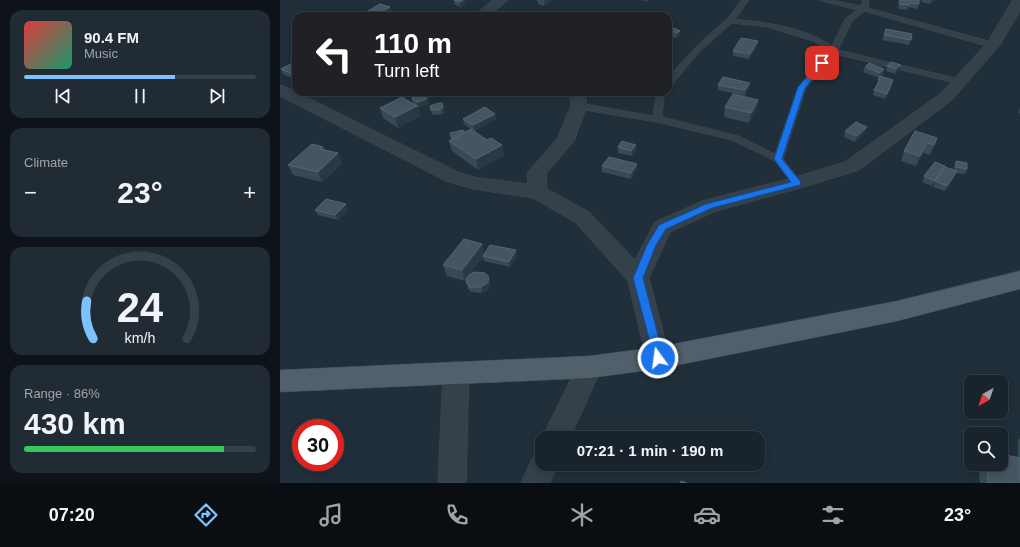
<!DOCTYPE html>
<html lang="en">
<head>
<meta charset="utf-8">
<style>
	:root { --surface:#18232c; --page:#212b34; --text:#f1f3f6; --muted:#9fa4a9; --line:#364048; --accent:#7dc2fc }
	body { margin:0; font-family:Helvetica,sans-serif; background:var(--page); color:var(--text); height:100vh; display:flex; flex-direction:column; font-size:15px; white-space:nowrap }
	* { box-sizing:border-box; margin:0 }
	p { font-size:13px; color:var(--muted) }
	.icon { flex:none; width:22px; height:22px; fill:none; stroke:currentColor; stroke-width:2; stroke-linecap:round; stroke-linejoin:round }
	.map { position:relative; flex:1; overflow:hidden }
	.drawer { display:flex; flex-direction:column; gap:10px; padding:10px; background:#0d1318; width:280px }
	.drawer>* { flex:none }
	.top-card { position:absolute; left:12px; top:12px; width:380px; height:84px; border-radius:12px; box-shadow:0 2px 10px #0003,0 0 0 1px var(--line); background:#202124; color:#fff; overflow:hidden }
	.needle { width:26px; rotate:220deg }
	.buttons { position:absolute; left:684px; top:375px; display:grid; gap:8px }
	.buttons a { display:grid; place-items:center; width:44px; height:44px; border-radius:8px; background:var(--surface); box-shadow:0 2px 10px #0003,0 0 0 1px var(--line); font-size:20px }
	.speed { position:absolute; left:12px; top:419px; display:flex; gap:8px; font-size:20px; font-weight:700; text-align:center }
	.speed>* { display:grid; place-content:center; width:52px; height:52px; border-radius:50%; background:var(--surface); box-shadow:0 2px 10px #0003,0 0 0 1px var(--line); line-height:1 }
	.speed .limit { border:6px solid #d22; background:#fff; color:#111 }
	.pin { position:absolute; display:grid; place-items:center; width:34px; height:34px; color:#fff; margin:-17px; border-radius:8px; box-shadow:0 2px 6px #0006 }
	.me { position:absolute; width:44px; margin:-22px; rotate:346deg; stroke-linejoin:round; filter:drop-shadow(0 0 3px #0008) }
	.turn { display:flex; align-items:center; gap:14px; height:84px; padding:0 16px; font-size:18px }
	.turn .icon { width:52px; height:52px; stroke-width:2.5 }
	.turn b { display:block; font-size:28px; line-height:34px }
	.big { font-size:30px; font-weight:600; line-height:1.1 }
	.drawer .tile { flex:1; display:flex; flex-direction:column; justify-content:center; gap:6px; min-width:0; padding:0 14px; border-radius:12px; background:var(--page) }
	.drawer .dial { align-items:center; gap:0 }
	.dial svg { height:104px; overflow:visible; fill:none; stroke:var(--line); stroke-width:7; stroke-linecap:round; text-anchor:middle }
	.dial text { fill:var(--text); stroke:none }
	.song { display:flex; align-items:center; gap:12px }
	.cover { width:48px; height:48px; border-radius:6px; background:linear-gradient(135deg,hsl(0 70% 55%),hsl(160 70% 35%)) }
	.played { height:4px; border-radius:2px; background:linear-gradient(90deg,var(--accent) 65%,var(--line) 65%) }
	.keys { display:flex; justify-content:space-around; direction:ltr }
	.heat { display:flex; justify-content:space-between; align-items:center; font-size:22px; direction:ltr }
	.charge { height:6px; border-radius:3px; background:linear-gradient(90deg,#34c759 86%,var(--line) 0) }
	.trip { position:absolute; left:255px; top:431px; width:230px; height:40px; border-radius:12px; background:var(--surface); box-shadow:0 2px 10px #0003,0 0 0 1px var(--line); font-weight:600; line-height:40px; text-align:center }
	.tab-bar { display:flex; height:64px; justify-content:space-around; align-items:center; background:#0a0e12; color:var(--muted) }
	.tab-bar .icon { width:28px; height:28px }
	.tab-bar .current { color:var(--accent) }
	.tab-bar b { font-size:18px; color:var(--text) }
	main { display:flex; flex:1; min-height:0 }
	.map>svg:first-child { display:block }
</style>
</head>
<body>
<main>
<section class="drawer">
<div class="tile">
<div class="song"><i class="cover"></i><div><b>90.4 FM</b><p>Music</p></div></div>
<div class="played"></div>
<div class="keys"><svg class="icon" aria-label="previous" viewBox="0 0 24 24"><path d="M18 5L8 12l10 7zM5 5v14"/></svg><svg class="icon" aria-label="pause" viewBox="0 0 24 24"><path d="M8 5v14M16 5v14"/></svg><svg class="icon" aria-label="next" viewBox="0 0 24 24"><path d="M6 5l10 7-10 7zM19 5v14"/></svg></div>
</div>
<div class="tile"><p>Climate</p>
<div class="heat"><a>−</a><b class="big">23°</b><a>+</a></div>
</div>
<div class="tile dial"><svg viewBox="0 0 100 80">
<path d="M14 69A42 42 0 1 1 86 69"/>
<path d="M14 69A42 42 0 0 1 9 40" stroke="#7dc2fc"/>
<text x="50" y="56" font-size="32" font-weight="700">24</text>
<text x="50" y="72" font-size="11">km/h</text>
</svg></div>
<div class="tile"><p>Range · 86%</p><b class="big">430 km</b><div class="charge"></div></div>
</section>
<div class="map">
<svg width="740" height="483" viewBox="0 0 740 483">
	<rect width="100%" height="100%" fill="#202f3a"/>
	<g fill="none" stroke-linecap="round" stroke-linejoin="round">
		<defs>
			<path id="lane" d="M462,0H469L455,19C488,23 524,27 552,46L566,18L577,10L539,0H552L581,6L583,0H589L588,8L716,43L717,45L716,47H710L584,11L572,21L558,50L683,80L684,82L680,84L555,54L526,88L503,159L522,183L517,186L513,185L495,161L452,140L377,122L299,109L295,106L299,103L373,116L376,97L370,92H380L384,96L382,117L458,136L495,154L518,87L548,51L533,41L488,27L452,23L419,52L391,86L388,87V78L399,65L422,41L447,19Z"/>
			<g id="street">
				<path d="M213,0H228L209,16H194Z"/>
				<path d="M733,0H740V11L720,45L672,100L579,170L524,187L436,211L390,232L369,278L390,358L387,365L378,368L369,365L366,358L348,281L295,222L253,198L193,189L166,181L0,96V85L6,87L180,173L194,177L248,184L247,173L277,139L291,106L289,92H305L307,106L294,141L266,174L267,189L309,212L355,260L375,222L422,201L512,178L565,162L660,94L707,43Z"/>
				<path d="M309,356L318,360L322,367L290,438H262L300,360Z"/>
				<path d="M176,361L185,364L189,372L186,483H158L163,372L167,364Z"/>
				<path d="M262,451V464H278L270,483H241L254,455Z"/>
			</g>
			<path id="primary" d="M740,271V289L617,321L378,369L309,378L0,392V370L309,356L378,347L617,301Z"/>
		</defs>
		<!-- lane casing -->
		<use href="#lane" stroke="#404c56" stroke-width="1"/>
		<!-- street casing -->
		<use href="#street" stroke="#404c56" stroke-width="1"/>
		<!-- primary casing -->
		<use href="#primary" stroke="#404c56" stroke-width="1"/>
		<!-- lane -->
		<use href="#lane" fill="#34404a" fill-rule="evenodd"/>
		<!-- street -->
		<use href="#street" fill="#34404a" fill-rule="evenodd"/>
		<!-- primary -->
		<use href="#primary" fill="#51606a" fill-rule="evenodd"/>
	</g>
	<!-- wall -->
	<g fill="#384a56">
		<path d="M174,0H184L185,4L180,7L175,5Z"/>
		<path d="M257,0H272L264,6L258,4Z"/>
		<path d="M360,0H369L367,1Z"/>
		<path d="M620,0L639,4L637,9L628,7L627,10L618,9Z"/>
		<path d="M641,0H654V1L650,4L642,2Z"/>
		<path d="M394,28L400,36L396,38L390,36V31Z"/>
		<path d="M632,34L629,45L602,40L604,35Z"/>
		<path d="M478,41L477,46L469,59L453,56V51Z"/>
		<path d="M16,61V78L14,79L3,74L1,69Z"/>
		<path d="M611,62L619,71L615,74L606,71L607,66Z"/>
		<path d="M585,67L604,69L603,74L599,78L583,72Z"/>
		<path d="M598,80L612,85L605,99L593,95L594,90L597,85Z"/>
		<path d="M438,85L469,88L465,96L438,90Z"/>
		<path d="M132,99L149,101L147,105L139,107H138L140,116L118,128L103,118L100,108L133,103Z"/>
		<path d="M478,100L476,110L469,123L444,117L445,107Z"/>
		<path d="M150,106L163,107L165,112L163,114L152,115Z"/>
		<path d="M740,108V114L738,112Z"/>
		<path d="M183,119H216L194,131L184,124Z"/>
		<path d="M565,131L586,132L575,142L564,137Z"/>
		<path d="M185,132L222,145L224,155L198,170L172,151L169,141L172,139L170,133Z"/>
		<path d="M657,138L650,155L643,153L636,166L621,161L624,151Z"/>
		<path d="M356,145V150L352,156L338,153V147Z"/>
		<path d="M43,147L45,150L58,153L62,164L42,182L13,175L8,165Z"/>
		<path d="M676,161L687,169L685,174L676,173L674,177L665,191L653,187L655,182L652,186L642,182L644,176L664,169L674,170V167Z"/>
		<path d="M322,166L357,169L351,179L322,172Z"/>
		<path d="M68,209L58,220L38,215L35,210Z"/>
		<path d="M204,253L237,256L230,267L204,261L203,257L189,275L208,276L210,285L208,290L202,293L191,292L188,289L186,279L185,281L167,276L163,265Z"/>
		<path d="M740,438V483H700L698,464H721L738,457V440Z"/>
	</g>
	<!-- shaded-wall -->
	<g fill="#293a46">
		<path d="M183,0H184L185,4L180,7L179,2Z"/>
		<path d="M265,0H272L264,6V1Z"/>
		<path d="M651,0H654V1L650,4Z"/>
		<path d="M110,7L111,12L104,16H94Z"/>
		<path d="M400,31V36L396,38L397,33Z"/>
		<path d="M478,41L477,46L469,59L470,54Z"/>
		<path d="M621,65L619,71L615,74L616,69Z"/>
		<path d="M604,69L603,74L599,78L600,73Z"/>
		<path d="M16,72V78L14,79L12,74Z"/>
		<path d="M613,80L612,85L605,99L607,94Z"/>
		<path d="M470,83L469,88L465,96V90Z"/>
		<path d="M148,96L149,101L147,105L139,107L137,102Z"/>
		<path d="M478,100L476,110L469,123L471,113Z"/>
		<path d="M137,106L140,116L118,128L115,117Z"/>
		<path d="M163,107L165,112L163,114L161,109Z"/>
		<path d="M215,114L216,119L194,131L193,125Z"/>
		<path d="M587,127L586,132L575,142L577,136Z"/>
		<path d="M657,138L653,149L650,155L654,145Z"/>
		<path d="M647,143L643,153L636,166L640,156Z"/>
		<path d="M222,145L224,155L198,170L196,159Z"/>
		<path d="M356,145V150L352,156L351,151Z"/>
		<path d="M58,153L62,164L42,182L38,172Z"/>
		<path d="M357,164V169L351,179V173Z"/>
		<path d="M665,166L663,171L652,186L654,181Z"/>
		<path d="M677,171L674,177L665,191L667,186Z"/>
		<path d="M66,204L68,209L58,220L55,215Z"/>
		<path d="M202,244L205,254L185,281L182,270Z"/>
		<path d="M236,250L237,256L230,267L229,262Z"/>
		<path d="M208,276L210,285L208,290L202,293L201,287Z"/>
	</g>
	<!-- building -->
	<g fill="#455662" stroke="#556672">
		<path d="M174,0H183L179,2Z"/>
		<path d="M620,0H639V4L629,3V5L619,4Z"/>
		<path d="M100,4L110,7L94,16H91L83,14Z"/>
		<path d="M394,28L400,31L397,33L390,31Z"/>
		<path d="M606,29L632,34L631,40L604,35Z"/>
		<path d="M461,38L478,41L470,54L453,51Z"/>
		<path d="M16,61V72L12,74L1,69Z"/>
		<path d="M611,62L621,65L616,69L607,66Z"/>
		<path d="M589,63L604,69L600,73L585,67Z"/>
		<path d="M600,76L613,80L607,94L594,90L600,80H598Z"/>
		<path d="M443,77L470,83L465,90L438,85Z"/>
		<path d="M143,93L148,96L145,100L137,102L132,99L134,95Z"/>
		<path d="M453,94L478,100L471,113L445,107Z"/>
		<path d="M122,97L137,106L115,117L100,108Z"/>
		<path d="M159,103H162L163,107L161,109L151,110L150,106Z"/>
		<path d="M205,107L215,114L193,125L183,119Z"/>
		<path d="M576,122L587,127L577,136L565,131Z"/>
		<path d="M191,129L207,140L211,138L222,145L196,159L169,141Z"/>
		<path d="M183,130L185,132L172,139L170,133Z"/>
		<path d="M635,131L657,138L654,145L647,143L640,156L624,151Z"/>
		<path d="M342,141L356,145L351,151L338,147Z"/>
		<path d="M32,144L43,147L40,149L58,153L38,172L8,165Z"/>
		<path d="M329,157L357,164L351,173L322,166Z"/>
		<path d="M676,161L687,163V169L676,167Z"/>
		<path d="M655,162L665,166L654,181L644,176Z"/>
		<path d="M665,167L677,171L667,186L655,181Z"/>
		<path d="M46,199L66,204L55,215L35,210Z"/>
		<path d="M184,239L202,244L182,270L163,265Z"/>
		<path d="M210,245L236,250L229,262L203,256Z"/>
		<path d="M194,272L205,273L208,276L209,280L206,284L201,287H190L187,284L186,279L189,275Z"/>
		<path d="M721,454L740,458V483H708L707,464H721Z"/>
		<path d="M401,481L407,483H400Z"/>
	</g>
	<!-- route -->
	<path fill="#1a73e8" stroke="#114b97" d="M540,62L546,63L525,88L502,159L520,181L521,183L520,185L432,208L386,229L376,245L363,278L384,358L382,361L378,362L375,361L353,278L367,245L379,225L426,204L511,182L494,159L518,87Z"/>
</svg>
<div class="buttons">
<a><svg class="needle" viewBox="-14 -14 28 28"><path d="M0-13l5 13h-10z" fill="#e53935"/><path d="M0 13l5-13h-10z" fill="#9fa4a9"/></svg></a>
<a><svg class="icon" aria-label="search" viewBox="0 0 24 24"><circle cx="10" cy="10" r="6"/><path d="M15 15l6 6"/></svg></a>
</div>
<div class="speed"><div class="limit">30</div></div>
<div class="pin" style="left:542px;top:63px;background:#d93025"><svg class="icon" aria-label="arrive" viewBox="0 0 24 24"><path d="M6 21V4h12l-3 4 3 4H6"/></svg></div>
<svg class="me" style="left:378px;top:358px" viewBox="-20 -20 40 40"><circle r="17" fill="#1a73e8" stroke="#fff" stroke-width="3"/><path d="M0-11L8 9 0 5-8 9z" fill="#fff"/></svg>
<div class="trip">07:21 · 1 min · 190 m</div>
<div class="top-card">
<div class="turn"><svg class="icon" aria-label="left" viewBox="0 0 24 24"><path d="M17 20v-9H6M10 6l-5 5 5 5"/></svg><div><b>110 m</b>Turn left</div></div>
</div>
</div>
</main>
<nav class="tab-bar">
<b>07:20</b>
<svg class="icon current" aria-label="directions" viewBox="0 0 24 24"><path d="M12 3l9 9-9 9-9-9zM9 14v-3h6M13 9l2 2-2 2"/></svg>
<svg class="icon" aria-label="music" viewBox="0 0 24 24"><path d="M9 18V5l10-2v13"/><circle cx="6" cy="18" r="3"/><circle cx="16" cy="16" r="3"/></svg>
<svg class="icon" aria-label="phone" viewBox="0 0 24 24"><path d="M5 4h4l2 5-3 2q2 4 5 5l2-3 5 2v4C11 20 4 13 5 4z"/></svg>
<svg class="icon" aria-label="climate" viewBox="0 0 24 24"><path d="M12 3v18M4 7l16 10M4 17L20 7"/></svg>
<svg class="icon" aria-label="car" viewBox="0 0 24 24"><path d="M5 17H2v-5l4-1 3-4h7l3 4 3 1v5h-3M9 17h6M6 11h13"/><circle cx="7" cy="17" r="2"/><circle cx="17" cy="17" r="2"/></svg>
<svg class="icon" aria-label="filters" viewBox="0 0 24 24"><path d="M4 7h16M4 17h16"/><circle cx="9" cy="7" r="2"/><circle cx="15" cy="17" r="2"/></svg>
<b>23°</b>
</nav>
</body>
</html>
